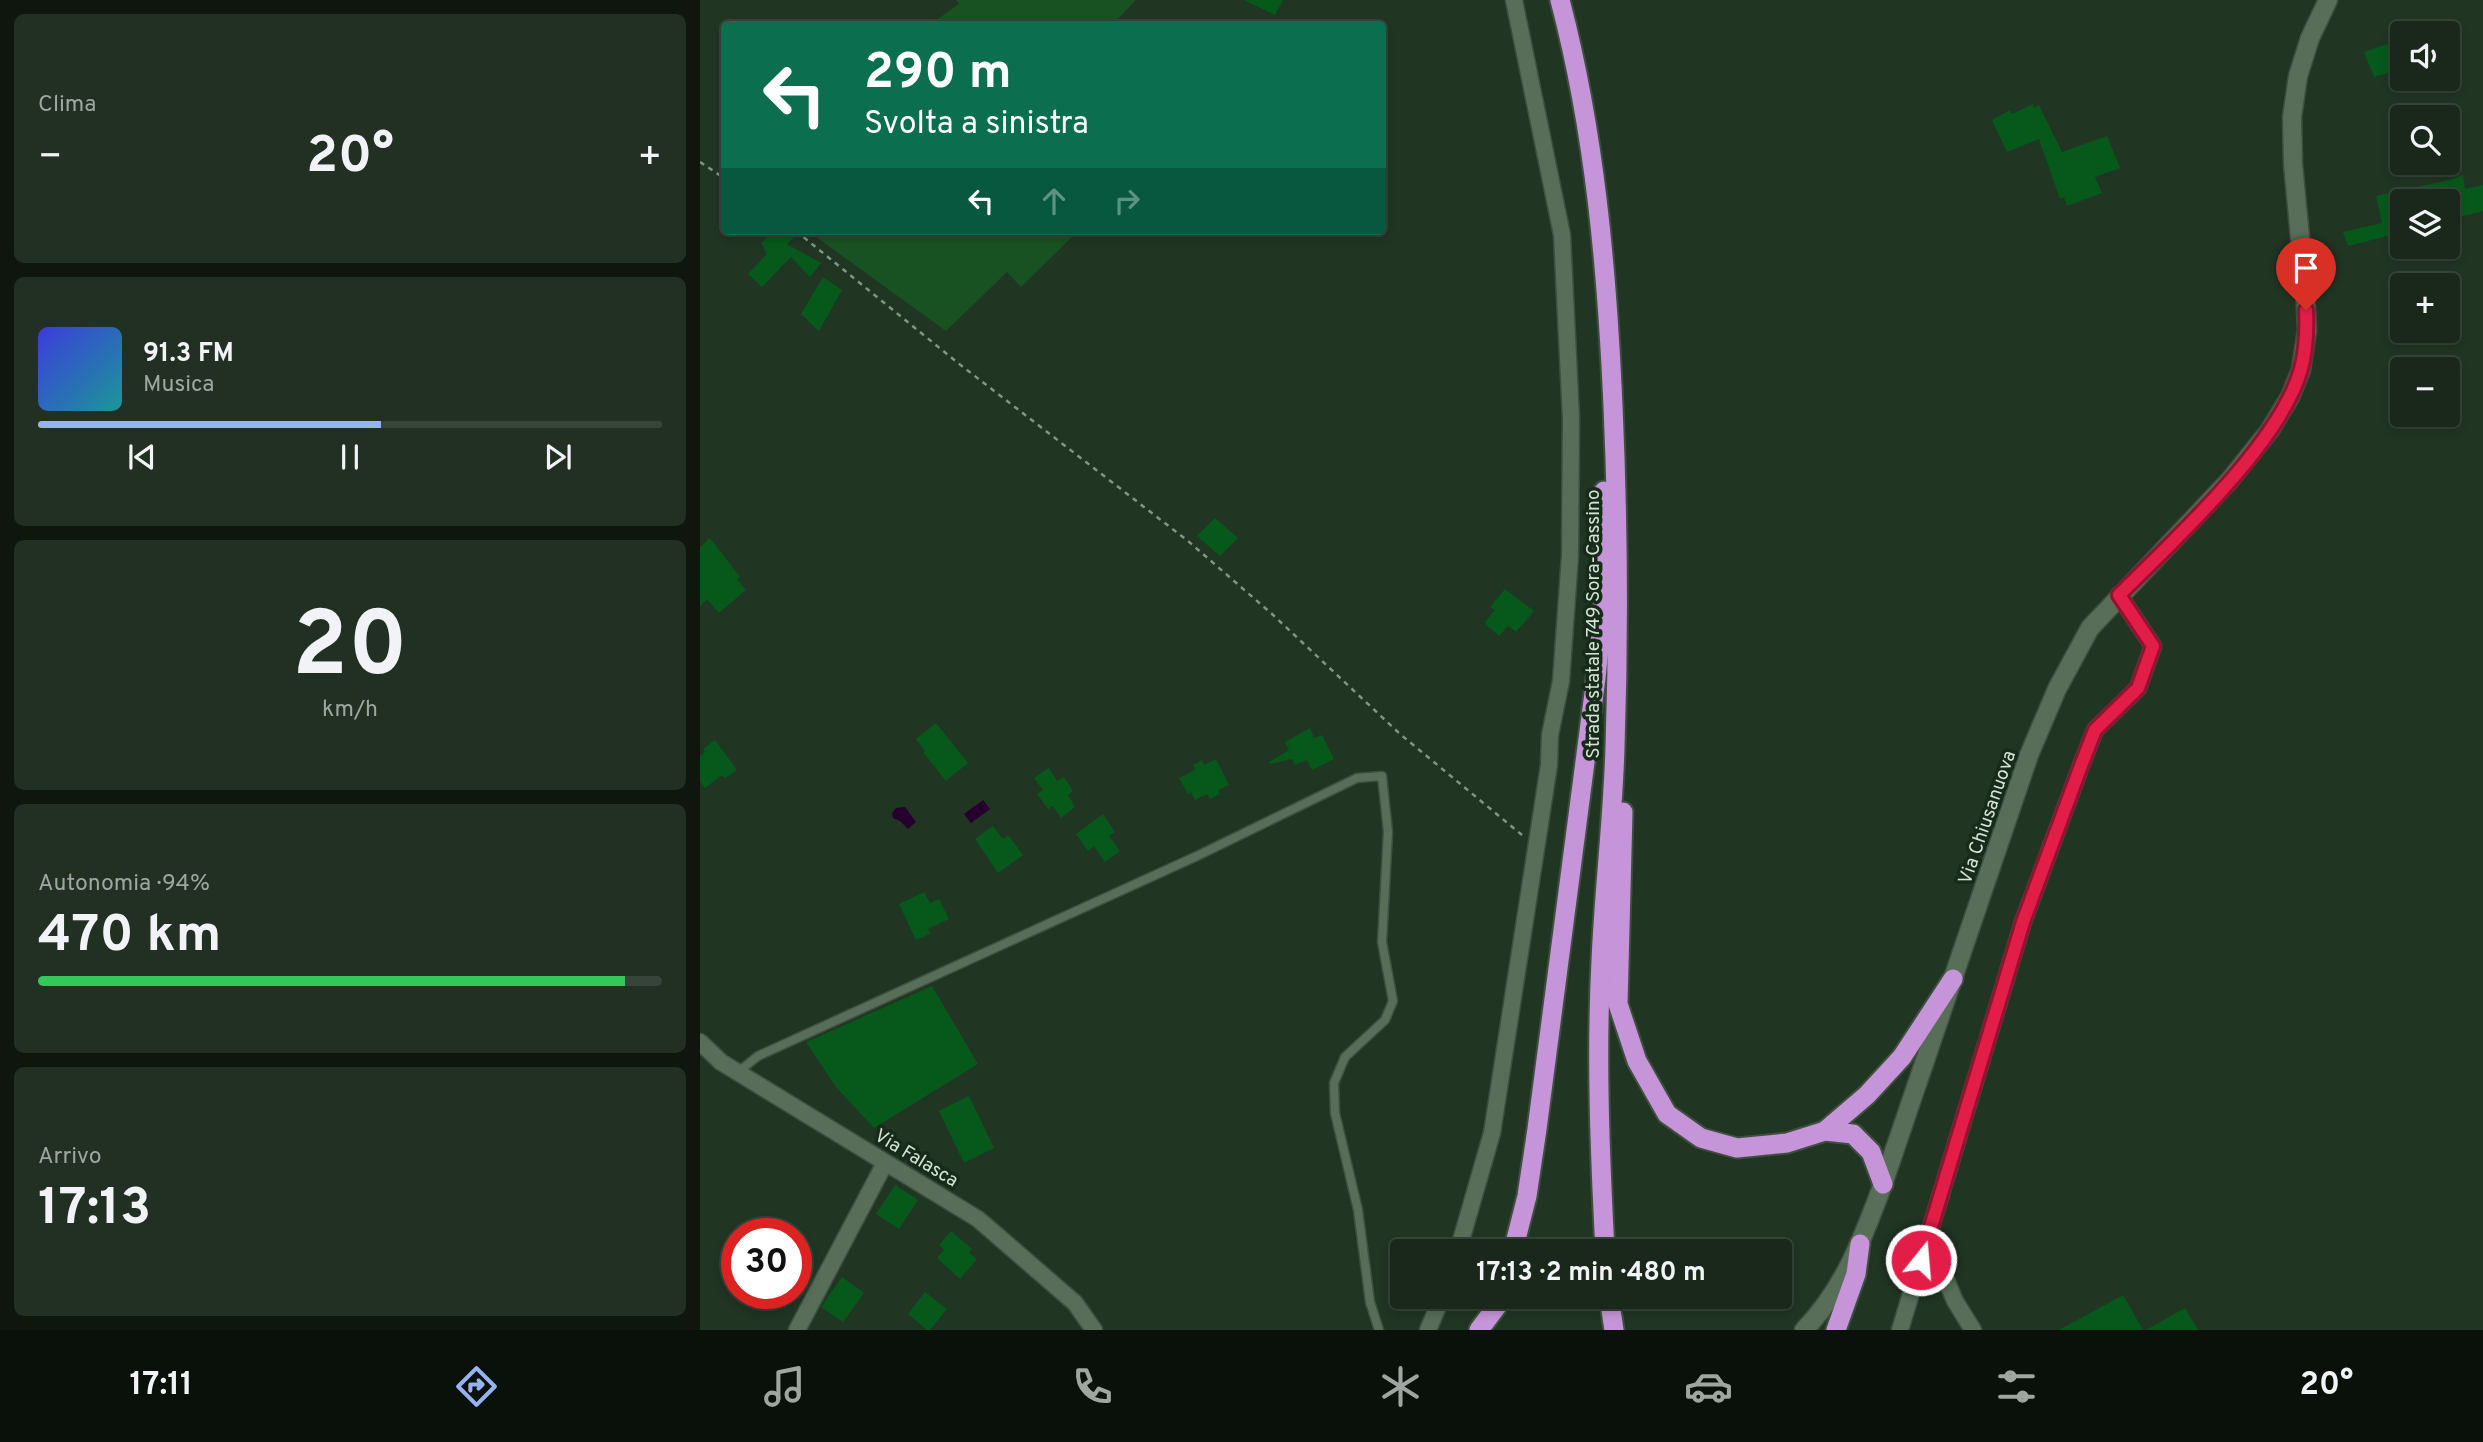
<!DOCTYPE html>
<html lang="it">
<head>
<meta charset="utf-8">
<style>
	:root { --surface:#19281a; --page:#223023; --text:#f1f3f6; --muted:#9fa6a2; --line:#374439; --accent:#95b2f1 }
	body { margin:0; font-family:Overpass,sans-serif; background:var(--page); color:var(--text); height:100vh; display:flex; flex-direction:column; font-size:26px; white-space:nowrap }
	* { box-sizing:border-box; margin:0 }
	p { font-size:23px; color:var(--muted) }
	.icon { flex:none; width:38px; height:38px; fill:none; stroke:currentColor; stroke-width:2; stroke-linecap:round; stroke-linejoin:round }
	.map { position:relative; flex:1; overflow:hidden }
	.sheet { display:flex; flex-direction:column; gap:14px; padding:14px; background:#0e160e; width:700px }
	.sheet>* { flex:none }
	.top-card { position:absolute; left:21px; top:21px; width:665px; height:214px; border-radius:7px; box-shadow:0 4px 10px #0003,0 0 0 2px var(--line); background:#0b6e4f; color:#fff; overflow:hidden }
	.controls { position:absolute; left:1690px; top:21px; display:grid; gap:14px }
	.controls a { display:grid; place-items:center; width:70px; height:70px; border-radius:7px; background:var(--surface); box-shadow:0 4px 10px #0003,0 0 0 2px var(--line); font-size:35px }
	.speed { position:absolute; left:21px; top:1218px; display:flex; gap:14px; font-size:35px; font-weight:700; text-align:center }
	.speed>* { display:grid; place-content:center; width:91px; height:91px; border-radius:50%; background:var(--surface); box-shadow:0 4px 10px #0003,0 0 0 2px var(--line); line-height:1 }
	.speed .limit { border:10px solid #d22; background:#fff; color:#111 }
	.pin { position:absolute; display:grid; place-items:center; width:60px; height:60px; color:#fff; margin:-72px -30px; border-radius:50% 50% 50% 0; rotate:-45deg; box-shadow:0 0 7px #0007 }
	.pin .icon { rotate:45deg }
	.me { position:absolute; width:77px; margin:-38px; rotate:17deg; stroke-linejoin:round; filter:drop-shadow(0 0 5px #0008) }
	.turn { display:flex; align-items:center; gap:24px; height:147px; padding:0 28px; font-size:32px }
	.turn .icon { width:91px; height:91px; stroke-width:2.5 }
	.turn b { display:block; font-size:49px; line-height:60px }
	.lanes { display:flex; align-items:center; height:66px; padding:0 28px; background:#0003; justify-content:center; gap:35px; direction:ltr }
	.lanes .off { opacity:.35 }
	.big { font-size:52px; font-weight:700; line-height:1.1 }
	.sheet .tile { flex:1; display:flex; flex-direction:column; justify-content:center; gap:10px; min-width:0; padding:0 24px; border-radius:10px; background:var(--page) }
	.sheet .dial { align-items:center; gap:0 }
	.dial b { font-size:91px; line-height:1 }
	.song { display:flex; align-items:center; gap:21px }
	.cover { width:84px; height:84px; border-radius:10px; background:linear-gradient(135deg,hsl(240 70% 55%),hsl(180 70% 35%)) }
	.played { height:7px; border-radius:4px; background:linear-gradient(90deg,var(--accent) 55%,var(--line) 55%) }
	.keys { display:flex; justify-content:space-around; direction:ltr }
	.heat { display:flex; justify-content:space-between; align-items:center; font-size:38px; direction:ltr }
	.charge { height:10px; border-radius:5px; background:linear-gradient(90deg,#34c759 94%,var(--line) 0) }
	.trip { position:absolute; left:690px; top:1239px; width:402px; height:70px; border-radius:7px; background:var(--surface); box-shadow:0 4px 10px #0003,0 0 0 2px var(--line); font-weight:700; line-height:70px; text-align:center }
	.menu { display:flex; height:112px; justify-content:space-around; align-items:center; background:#0a100a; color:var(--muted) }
	.menu .icon { width:49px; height:49px }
	.menu .current { color:var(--accent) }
	.menu b { font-size:32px; color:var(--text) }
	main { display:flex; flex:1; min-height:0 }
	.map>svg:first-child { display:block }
</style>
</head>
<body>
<main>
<section class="sheet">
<div class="tile"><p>Clima</p>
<div class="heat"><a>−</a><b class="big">20°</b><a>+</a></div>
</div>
<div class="tile">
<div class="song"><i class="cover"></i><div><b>91.3 FM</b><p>Musica</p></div></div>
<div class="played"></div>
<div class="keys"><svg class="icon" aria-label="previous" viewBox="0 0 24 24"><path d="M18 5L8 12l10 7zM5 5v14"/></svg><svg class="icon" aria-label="pause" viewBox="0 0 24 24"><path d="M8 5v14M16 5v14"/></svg><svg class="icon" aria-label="next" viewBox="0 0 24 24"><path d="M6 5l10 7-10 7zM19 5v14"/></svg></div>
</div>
<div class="tile dial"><b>20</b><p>km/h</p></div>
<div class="tile"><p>Autonomia · 94%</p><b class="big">470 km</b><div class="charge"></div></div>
<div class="tile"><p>Arrivo</p><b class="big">17:13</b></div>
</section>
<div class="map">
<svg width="1783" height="1330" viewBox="0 0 1783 1330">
	<rect width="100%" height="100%" fill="#213523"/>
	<!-- green -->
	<g fill="#195222">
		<path d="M256,0H436L413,24H231L259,4Z"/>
		<path d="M108,231H378L321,287L307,272L246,331Z"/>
	</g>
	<!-- water -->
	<g fill="#25002f">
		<path d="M283,800L290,809L271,823L264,814Z"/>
		<path d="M205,807L216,822L208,829L200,821L193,818L192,813L196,808Z"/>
	</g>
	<!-- building -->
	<g fill="#06591b">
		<path d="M544,0H583L575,15Z"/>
		<path d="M1699,40L1703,50V68L1674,77L1664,52Z"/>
		<path d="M1333,104L1334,108L1339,105L1362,152L1407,136L1420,168L1395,177L1402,193L1367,206L1364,197L1360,199L1339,139L1307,152L1292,120L1310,110L1312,114Z"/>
		<path d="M1763,175L1765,189L1783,185V211L1748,220V201H1703V232L1648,246L1643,232L1682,223L1676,196L1749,180Z"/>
		<path d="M73,231H87L94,237L87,244L121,263L110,277L91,257L62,287L48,274L67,254L61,243Z"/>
		<path d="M123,277L142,290L119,331L101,314Z"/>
		<path d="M515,518L538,538L520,556L497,536Z"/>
		<path d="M10,538L40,577L37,579L46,590L19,613L7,599L0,607V547Z"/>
		<path d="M805,589L834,611L816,632L808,626L799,636L786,625L785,622L795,610L790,607Z"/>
		<path d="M236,723L268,763L246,781L223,752L225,751L216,739Z"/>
		<path d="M610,728L614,738L622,735L634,759L612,770L607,760L595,765L592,759L570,764L569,762L589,750L585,742Z"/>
		<path d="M15,740L37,770L25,778L22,775L5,788L0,782V756L5,752L3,749Z"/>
		<path d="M516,759L529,785L518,790L520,794L510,799L507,794L495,800L491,792L488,794L479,778L495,770L493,765L502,760L504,765Z"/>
		<path d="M349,768L357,781L364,777L373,791L368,795L375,807L361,818L353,806L348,809L337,794L343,790L334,778Z"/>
		<path d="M403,814L415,832L409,836L420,851L405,862L394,846L388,851L376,834Z"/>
		<path d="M293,826L303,839L308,835L323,855L298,873L275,839Z"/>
		<path d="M224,892L230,903L239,899L249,919L228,929L230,934L216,940L199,904Z"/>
		<path d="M232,986L278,1064L174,1128L136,1087L106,1042Z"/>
		<path d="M269,1096L294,1148L264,1163L239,1111Z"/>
		<path d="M195,1185L218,1200L199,1229L176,1214Z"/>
		<path d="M251,1231L272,1249L269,1253L277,1259L260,1279L237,1258L244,1250L239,1245Z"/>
		<path d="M142,1277L164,1293L143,1322L121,1307Z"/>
		<path d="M225,1292L247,1309L230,1330H227L208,1314Z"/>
		<path d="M1423,1295L1443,1330H1359Z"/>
		<path d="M1485,1308L1498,1330H1446Z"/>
	</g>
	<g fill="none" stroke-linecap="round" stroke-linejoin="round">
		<defs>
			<path id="service" d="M38,1072L58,1056L497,856L657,778L682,776L688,832L682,942L693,1001L685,1020L645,1057L634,1083L635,1113L658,1210L670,1302L679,1330"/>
			<g id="minor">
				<path d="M0,1042L21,1062L278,1219L375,1303L394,1330"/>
				<path d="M1228,1237L1255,1301L1273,1330"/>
				<path d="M758,1251L792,1133L849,765L850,735L861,681L870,556L871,418L862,235L814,0"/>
				<path d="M97,1330L185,1163"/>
				<path d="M728,1330L742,1297"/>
				<path d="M1200,1330L1323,922L1382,763L1395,730L1438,688L1453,646L1419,595"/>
			</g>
			<path id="tertiary" d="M1104,1330C1144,1289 1163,1238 1183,1184L1329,755L1357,689L1390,628L1530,480L1570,430L1590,397L1601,370L1607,330L1605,290L1593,164L1592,117L1598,76L1610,38L1628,0"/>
			<g id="trunk">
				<path d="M860,0C895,133 907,270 913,406C918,520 919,633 915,747C913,818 904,890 901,961C896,1058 900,1155 905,1251"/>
				<path d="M923,812L918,1004L937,1061L967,1114L1001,1138L1037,1148L1087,1143L1125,1131L1153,1134L1171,1152L1183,1184"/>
				<path d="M1125,1131L1167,1095L1202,1057L1253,979"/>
				<path d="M813,1251L827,1196L837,1129L896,678L903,606L904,491"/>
				<path d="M909,1297L914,1330"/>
				<path d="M779,1330L800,1302"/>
				<path d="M1136,1330L1156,1274L1160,1244"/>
			</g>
		</defs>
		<!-- service casing -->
		<use href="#service" stroke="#3e4f40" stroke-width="11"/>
		<!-- minor casing -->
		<use href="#minor" stroke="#3e4f40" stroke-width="19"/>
		<!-- tertiary casing -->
		<use href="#tertiary" stroke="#3e4f40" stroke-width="21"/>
		<!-- trunk casing -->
		<use href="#trunk" stroke="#3e4f40" stroke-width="23"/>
		<!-- path -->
		<g stroke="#849485" stroke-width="2.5" stroke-dasharray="5 5" stroke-linecap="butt">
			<path d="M0,162L24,178"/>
			<path d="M96,231L258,363L488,541L572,614L700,734L822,835"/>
		</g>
		<!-- service -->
		<use href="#service" stroke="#586e59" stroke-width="8"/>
		<!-- minor -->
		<use href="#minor" stroke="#586e59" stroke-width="16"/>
		<!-- tertiary -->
		<use href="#tertiary" stroke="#586e59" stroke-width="18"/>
		<!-- trunk -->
		<use href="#trunk" stroke="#c694d8" stroke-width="19"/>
	</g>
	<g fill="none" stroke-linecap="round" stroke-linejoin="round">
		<defs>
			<path id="route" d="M1221,1260L1323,922L1382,763L1395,730L1438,688L1453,646L1419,595C1474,540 1580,444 1601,369C1606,350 1607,330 1606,310"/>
		</defs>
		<!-- route casing -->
		<use href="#route" stroke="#92132f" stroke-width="18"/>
		<!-- route -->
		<use href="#route" stroke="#e11d48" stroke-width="12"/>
	</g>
	<g text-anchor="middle" stroke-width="7" stroke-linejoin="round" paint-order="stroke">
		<!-- street labels -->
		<g font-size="19" fill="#d6e2d6" stroke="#172b19">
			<text transform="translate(892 624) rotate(-90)" y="7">Strada statale 749 Sora-Cassino</text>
			<text transform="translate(1286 817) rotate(-71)" y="7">Via Chiusanuova</text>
			<text transform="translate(217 1157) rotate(31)" y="7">Via Falasca</text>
		</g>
	</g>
</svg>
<div class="controls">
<a><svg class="icon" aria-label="sound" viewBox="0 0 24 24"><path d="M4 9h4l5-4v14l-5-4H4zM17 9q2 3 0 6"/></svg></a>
<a><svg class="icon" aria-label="search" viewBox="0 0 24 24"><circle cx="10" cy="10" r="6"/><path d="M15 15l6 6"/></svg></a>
<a><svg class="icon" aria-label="layers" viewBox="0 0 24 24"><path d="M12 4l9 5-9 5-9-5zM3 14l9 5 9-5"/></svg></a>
<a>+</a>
<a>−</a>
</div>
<div class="speed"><div class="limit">30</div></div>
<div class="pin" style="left:1606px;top:310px;background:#d93025"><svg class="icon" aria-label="arrive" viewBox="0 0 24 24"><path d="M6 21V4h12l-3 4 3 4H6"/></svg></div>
<svg class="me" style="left:1221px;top:1260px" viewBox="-20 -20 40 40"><circle r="17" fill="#e11d48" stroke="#fff" stroke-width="3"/><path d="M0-11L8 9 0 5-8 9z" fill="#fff"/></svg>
<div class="trip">17:13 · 2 min · 480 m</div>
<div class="top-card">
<div class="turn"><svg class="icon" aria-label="left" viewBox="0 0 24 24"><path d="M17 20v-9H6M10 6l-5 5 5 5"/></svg><div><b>290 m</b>Svolta a sinistra</div></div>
<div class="lanes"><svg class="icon" aria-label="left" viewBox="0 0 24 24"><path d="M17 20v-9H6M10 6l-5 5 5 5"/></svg><svg class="icon off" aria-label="ahead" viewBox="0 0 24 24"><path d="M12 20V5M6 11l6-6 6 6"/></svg><svg class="icon off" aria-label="right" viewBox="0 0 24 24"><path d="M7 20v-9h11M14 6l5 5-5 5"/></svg></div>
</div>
</div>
</main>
<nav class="menu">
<b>17:11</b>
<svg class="icon current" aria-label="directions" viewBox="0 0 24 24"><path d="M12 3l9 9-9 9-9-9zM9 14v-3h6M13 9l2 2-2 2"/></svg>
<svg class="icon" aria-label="music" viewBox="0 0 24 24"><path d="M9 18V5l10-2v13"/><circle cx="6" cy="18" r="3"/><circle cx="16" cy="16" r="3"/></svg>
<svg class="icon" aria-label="phone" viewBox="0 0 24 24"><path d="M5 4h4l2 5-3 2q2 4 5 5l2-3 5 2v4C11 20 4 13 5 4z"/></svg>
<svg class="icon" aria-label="climate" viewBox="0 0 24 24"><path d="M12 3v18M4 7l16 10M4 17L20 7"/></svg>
<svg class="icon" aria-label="car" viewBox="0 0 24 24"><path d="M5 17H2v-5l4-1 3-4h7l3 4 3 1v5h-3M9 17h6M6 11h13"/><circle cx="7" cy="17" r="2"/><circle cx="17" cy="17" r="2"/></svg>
<svg class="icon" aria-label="filters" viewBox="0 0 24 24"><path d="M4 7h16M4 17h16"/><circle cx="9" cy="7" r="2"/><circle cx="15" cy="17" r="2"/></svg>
<b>20°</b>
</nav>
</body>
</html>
